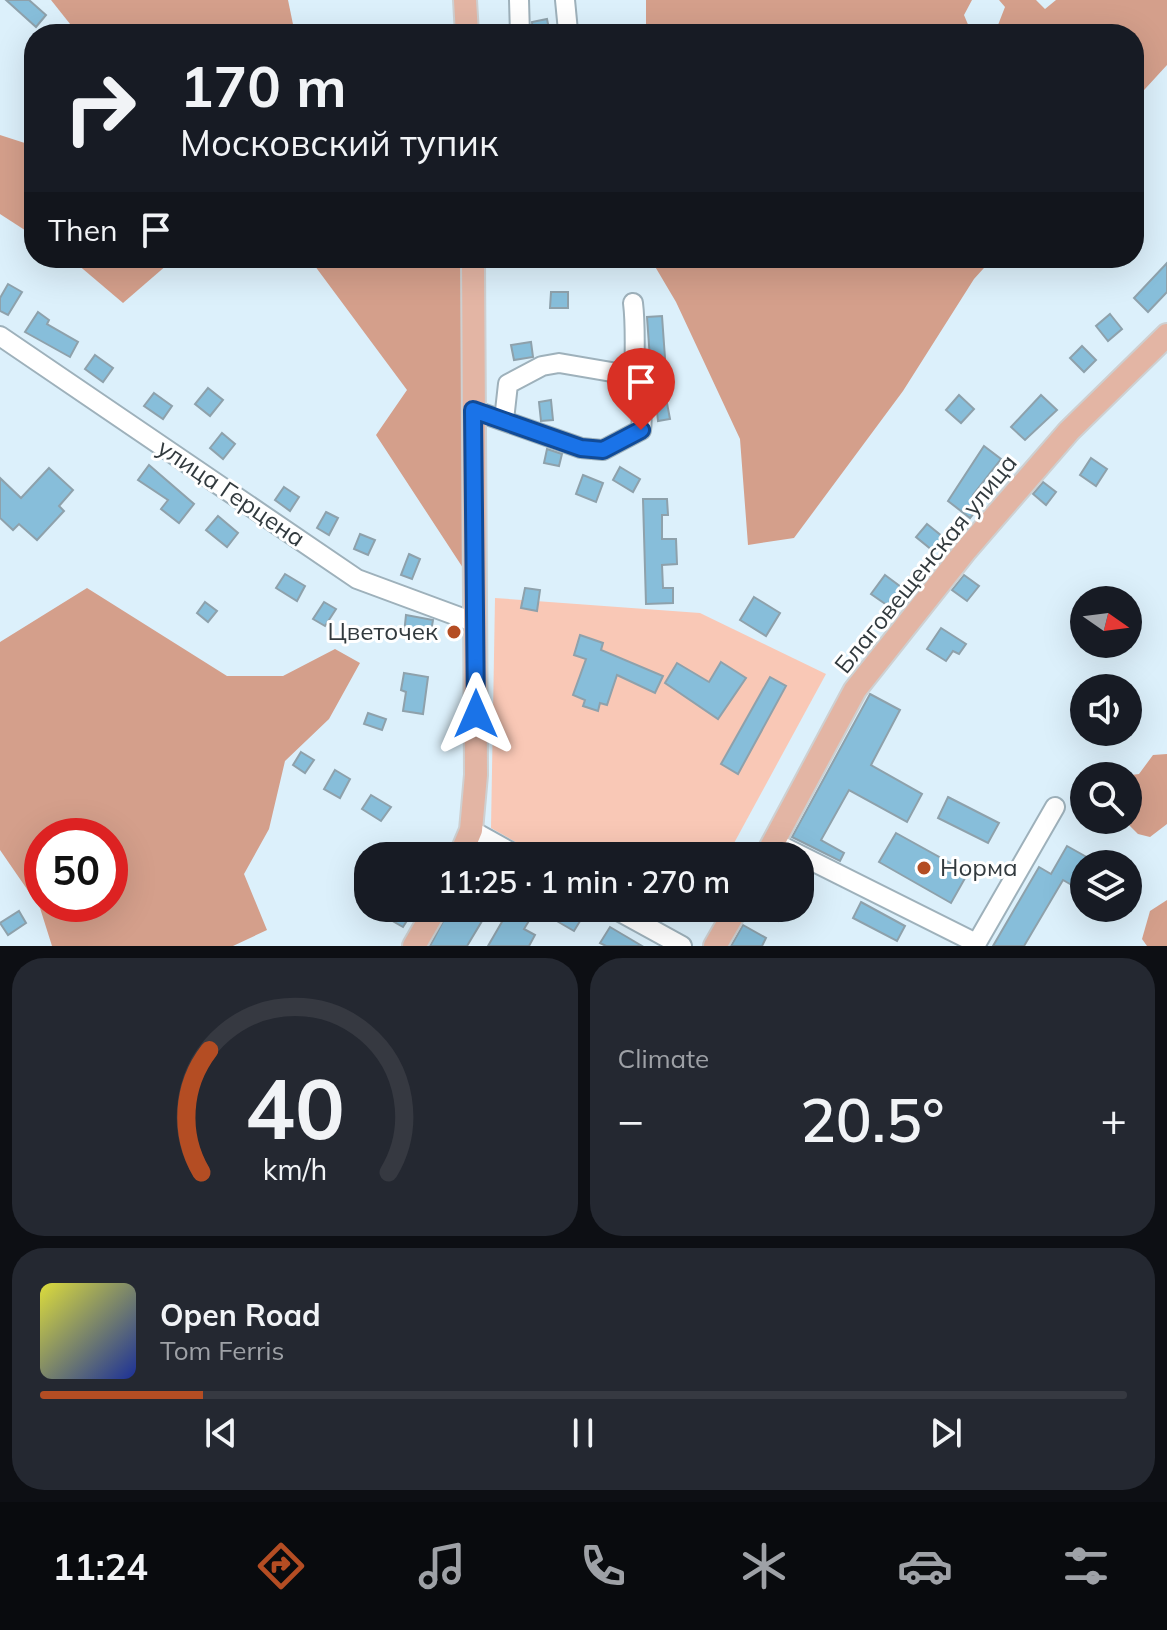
<!DOCTYPE html>
<html lang="en">
<head>
<meta charset="utf-8">
<style>
	:root { --surface:#171b24; --page:#242831; --text:#f1f3f6; --muted:#9ea1a6; --line:#363941; --accent:#b44d23 }
	body { margin:0; font-family:Mulish,sans-serif; background:var(--page); color:var(--text); height:100vh; display:flex; flex-direction:column; font-size:30px; white-space:nowrap }
	* { box-sizing:border-box; margin:0 }
	p { font-size:26px; color:var(--muted) }
	.icon { flex:none; width:44px; height:44px; fill:none; stroke:currentColor; stroke-width:2; stroke-linecap:round; stroke-linejoin:round }
	.map { position:relative; height:946px; overflow:hidden }
	.drawer { display:flex; flex-direction:column; gap:12px; padding:12px; background:#0d0f14; flex:1 }
	.drawer>* { flex:none }
	.banner { position:absolute; left:24px; top:24px; width:1120px; height:244px; border-radius:32px; box-shadow:0 8px 32px #0002; background:#171b24; color:var(--text); overflow:hidden }
	.needle { width:52px; rotate:104deg }
	.buttons { position:absolute; left:1070px; top:586px; display:grid; gap:16px }
	.buttons a { display:grid; place-items:center; width:72px; height:72px; border-radius:50%; background:var(--surface); box-shadow:0 8px 32px #0002; font-size:40px }
	.speed { position:absolute; left:24px; top:818px; display:flex; gap:16px; font-size:40px; font-weight:700; text-align:center }
	.speed>* { display:grid; place-content:center; width:104px; height:104px; border-radius:50%; background:var(--surface); box-shadow:0 8px 32px #0002; line-height:1 }
	.speed .limit { border:12px solid #d22; background:#fff; color:#111 }
	.pin { position:absolute; display:grid; place-items:center; width:68px; height:68px; color:#fff; margin:-82px -34px; border-radius:50% 50% 50% 0; rotate:-45deg; box-shadow:0 0 8px #0007 }
	.pin .icon { rotate:45deg }
	.me { position:absolute; width:88px; margin:-44px; rotate:0deg; stroke-linejoin:round; filter:drop-shadow(0 0 6px #0008) }
	.turn { display:flex; align-items:center; gap:28px; height:168px; padding:0 24px; font-size:36px }
	.turn .icon { width:104px; height:104px; stroke-width:2.5 }
	.turn b { display:block; font-size:56px; line-height:68px }
	.then { display:flex; align-items:center; height:76px; padding:0 24px; background:#0003; gap:16px; font-size:30px }
	.big { font-size:60px; font-weight:600; line-height:1.1 }
	.drawer .card { flex:1; display:flex; flex-direction:column; justify-content:center; gap:12px; min-width:0; padding:0 28px; border-radius:32px; background:var(--page) }
	.drawer .dial { align-items:center; gap:0 }
	.dial svg { height:208px; overflow:visible; fill:none; stroke:var(--line); stroke-width:7; stroke-linecap:round; text-anchor:middle }
	.dial text { fill:var(--text); stroke:none }
	.song { display:flex; align-items:center; gap:24px }
	.cover { width:96px; height:96px; border-radius:12px; background:linear-gradient(135deg,hsl(60 70% 55%),hsl(230 70% 35%)) }
	.played { height:8px; border-radius:4px; background:linear-gradient(90deg,var(--accent) 15%,var(--line) 15%) }
	.keys { display:flex; justify-content:space-around; direction:ltr }
	.heat { display:flex; justify-content:space-between; align-items:center; font-size:44px; direction:ltr }
	.drawer .tiles { flex:1; display:grid; gap:12px; grid-template-columns:1fr 1fr }
	.card:last-child { grid-column:span 2 }
	.trip { position:absolute; left:354px; top:842px; width:460px; height:80px; border-radius:32px; background:var(--surface); box-shadow:0 8px 32px #0002; font-weight:600; line-height:80px; text-align:center }
	.menu { display:flex; height:128px; justify-content:space-around; align-items:center; background:#090b0e; color:var(--muted) }
	.menu .icon { width:56px; height:56px }
	.menu .active { color:var(--accent) }
	.menu b { font-size:36px; color:var(--text) }
	.map>svg:first-child { display:block }
</style>
</head>
<body>
<div class="map">
<svg width="1167" height="946" viewBox="0 0 1167 946">
	<rect width="100%" height="100%" fill="#dcf0fb"/>
	<!-- green -->
	<path fill="#f9c8b6" d="M495,598L700,613L826,674L727,856H540L491,828Z"/>
	<!-- forest -->
	<g fill="#d49f8b" fill-rule="evenodd">
		<path d="M51,0H288L295,34H78Z"/>
		<path d="M646,0H972L964,15L972,34H646Z"/>
		<path d="M999,0H1036L1045,9L1056,0H1167V65L1134,101V34H983L998,25L1005,7Z"/>
		<path d="M0,135L34,146V236L0,214Z"/>
		<path d="M70,258H175L123,303Z"/>
		<path d="M309,258H465V571L376,435L407,390Z"/>
		<path d="M650,258H993L974,279L903,391L794,538L748,545L740,439L676,302Z"/>
		<path d="M87,588L227,676H283L335,649L360,663L329,719L285,761L269,829L244,874L267,930L233,946H52L40,908L0,850V642ZM42,836H110V904H42Z"/>
		<path d="M1167,754V824L1150,837L1138,834L1124,820H1128V776H1123L1139,774L1153,755Z"/>
		<path d="M1167,900V946H1147L1142,939L1150,911Z"/>
	</g>
	<!-- building -->
	<g fill="#87beda" stroke="#8ea1ab" stroke-width="2">
		<path d="M6,0H29L46,15L36,27Z"/>
		<path d="M547,19L550,34H533L532,22Z"/>
		<path d="M1167,263V292L1148,312L1134,298Z"/>
		<path d="M8,284L22,292L8,315L0,311V298Z"/>
		<path d="M551,292H568V308H550Z"/>
		<path d="M38,312L49,320L47,324L78,342L70,357L25,332Z"/>
		<path d="M1110,314L1122,329L1108,341L1096,326Z"/>
		<path d="M662,316L665,358L650,359L647,317Z"/>
		<path d="M531,342L533,357L514,360L511,345Z"/>
		<path d="M1082,346L1096,360L1084,372L1070,358Z"/>
		<path d="M95,355L113,368L103,382L85,369Z"/>
		<path d="M654,381H669V398H666L670,419L658,421Z"/>
		<path d="M208,388L223,400L210,416L195,404Z"/>
		<path d="M154,393L172,406L163,419L144,406Z"/>
		<path d="M959,395L974,409L961,423L946,410Z"/>
		<path d="M1041,395L1057,410L1025,440L1011,427Z"/>
		<path d="M551,400L553,420L541,421L539,402Z"/>
		<path d="M222,433L235,444L223,459L210,448Z"/>
		<path d="M984,446L1001,459L973,495L983,502L970,518L948,501Z"/>
		<path d="M547,449L562,454L559,466L544,463Z"/>
		<path d="M1091,458L1107,469L1096,486L1080,475Z"/>
		<path d="M149,465L194,504L179,523L161,509L168,500L138,480Z"/>
		<path d="M620,467L640,479L633,492L613,480Z"/>
		<path d="M49,468L73,490L59,506L64,511L37,540L19,524L13,530L0,518V478L21,498Z"/>
		<path d="M583,475L603,483L596,502L576,494Z"/>
		<path d="M1043,482L1056,492L1046,505L1033,494Z"/>
		<path d="M284,487L299,497L290,511L275,500Z"/>
		<path d="M643,499H667L668,515H662V539H676L677,564L662,565L663,588H673V603L646,604Z"/>
		<path d="M326,512L338,518L329,535L317,528Z"/>
		<path d="M218,516L238,533L227,547L206,530Z"/>
		<path d="M927,524L943,537L932,550L916,537Z"/>
		<path d="M360,534L375,540L368,555L354,549Z"/>
		<path d="M409,554L420,559L412,579L401,575Z"/>
		<path d="M285,574L305,586L297,601L276,588Z"/>
		<path d="M885,575L905,590L891,608L871,594Z"/>
		<path d="M964,575L979,586L967,601L952,590Z"/>
		<path d="M525,588L540,590L537,611L521,608Z"/>
		<path d="M754,597L780,613L766,636L740,620Z"/>
		<path d="M205,602L217,611L208,622L197,613Z"/>
		<path d="M324,602L336,609L325,626L313,619Z"/>
		<path d="M406,615L433,620L430,638L404,634Z"/>
		<path d="M941,628L966,644L959,654L953,651L946,661L927,649Z"/>
		<path d="M580,635L603,643L601,650L663,676L655,693L617,675L607,705L600,703L598,711L583,706L585,700L573,695L586,659L574,655Z"/>
		<path d="M721,662L746,678L718,719L665,683L677,663L709,682Z"/>
		<path d="M404,673L428,677L423,714L403,711L406,692L401,690Z"/>
		<path d="M770,677L786,686L738,774L721,764Z"/>
		<path d="M870,694L900,710L871,765L922,794L907,822L849,790L821,840L844,853L840,861L792,837Z"/>
		<path d="M368,713L386,719L382,730L364,724Z"/>
		<path d="M301,752L314,760L305,773L293,765Z"/>
		<path d="M335,770L350,779L340,798L324,789Z"/>
		<path d="M371,795L391,807L381,821L362,809Z"/>
		<path d="M948,797L999,823L988,843L938,818Z"/>
		<path d="M896,833L968,873L951,903L879,862Z"/>
		<path d="M1067,846L1099,864H1084V892L1063,880L1024,946H993L1039,867L1051,874Z"/>
		<path d="M861,902L905,926L897,941L853,918Z"/>
		<path d="M388,908H415L403,927L384,916Z"/>
		<path d="M450,908H471L485,916L467,946H430Z"/>
		<path d="M510,908H575L585,913L574,931L536,909L524,929L535,935L529,946H488Z"/>
		<path d="M753,908H785L778,921Z"/>
		<path d="M19,911L26,923L8,935L0,923Z"/>
		<path d="M743,925L766,938L762,946H731Z"/>
		<path d="M610,927L632,940L642,946H606L600,943Z"/>
	</g>
	<g fill="none" stroke-linecap="round" stroke-linejoin="round">
		<defs>
			<g id="minor">
				<path d="M519,0L520,34"/>
				<path d="M565,0L568,31"/>
				<path d="M0,336L357,579L476,623"/>
				<path d="M473,410L581,448L603,450L641,430C644,407 636,395 635,373C634,349 636,327 633,303"/>
				<path d="M504,420L508,384L542,366L559,363L635,376"/>
				<path d="M471,830L518,856"/>
				<path d="M774,842L976,943"/>
				<path d="M613,908L682,946"/>
				<path d="M975,946L1055,807"/>
			</g>
			<g id="major">
				<path d="M465,0L467,34"/>
				<path d="M460,856L471,830L476,775L473,258"/>
				<path d="M766,856L855,690L966,550L1069,431L1167,335"/>
				<path d="M414,946L436,908"/>
				<path d="M715,946L737,908"/>
			</g>
		</defs>
		<!-- minor casing -->
		<use href="#minor" stroke="#9eb1bb" stroke-width="22"/>
		<!-- major casing -->
		<use href="#major" stroke="#ced0d1" stroke-width="26"/>
		<!-- minor -->
		<use href="#minor" stroke="#fff" stroke-width="18"/>
		<!-- major -->
		<use href="#major" stroke="#e3b5a4" stroke-width="22"/>
	</g>
	<g fill="none" stroke-linecap="round" stroke-linejoin="round">
		<defs>
			<path id="route" d="M476,714L473,410L581,448L603,450L641,430"/>
		</defs>
		<!-- route casing -->
		<use href="#route" stroke="#114b97" stroke-width="20"/>
		<!-- route -->
		<use href="#route" stroke="#1a73e8" stroke-width="14"/>
	</g>
	<!-- markers -->
	<g fill="#b44d23" stroke="#fff" stroke-width="3">
		<circle cx="454" cy="632" r="8"/>
		<circle cx="924" cy="868" r="8"/>
	</g>
	<g text-anchor="middle" stroke-width="6" stroke-linejoin="round" paint-order="stroke">
		<!-- street labels -->
		<g font-size="24" fill="#323a3e" stroke="#fff">
			<text transform="translate(231 493) rotate(34)" y="8">улица Герцена</text>
			<text transform="translate(926 564) rotate(-51)" y="8">Благовещенская улица</text>
		</g>
		<!-- poi labels -->
		<g font-size="24" fill="#323a3e" stroke="#fff" text-anchor="end">
			<text x="438" y="640">Цветочек</text>
			<text x="940" y="876" text-anchor="start">Норма</text>
		</g>
	</g>
</svg>
<div class="buttons">
<a><svg class="needle" viewBox="-14 -14 28 28"><path d="M0-13l5 13h-10z" fill="#e53935"/><path d="M0 13l5-13h-10z" fill="#9ea1a6"/></svg></a>
<a><svg class="icon" aria-label="sound" viewBox="0 0 24 24"><path d="M4 9h4l5-4v14l-5-4H4zM17 9q2 3 0 6"/></svg></a>
<a><svg class="icon" aria-label="search" viewBox="0 0 24 24"><circle cx="10" cy="10" r="6"/><path d="M15 15l6 6"/></svg></a>
<a><svg class="icon" aria-label="layers" viewBox="0 0 24 24"><path d="M12 4l9 5-9 5-9-5zM3 14l9 5 9-5"/></svg></a>
</div>
<div class="speed"><div class="limit">50</div></div>
<div class="pin" style="left:641px;top:430px;background:#d93025"><svg class="icon" aria-label="arrive" viewBox="0 0 24 24"><path d="M6 21V4h12l-3 4 3 4H6"/></svg></div>
<svg class="me" style="left:476px;top:714px" viewBox="-20 -20 40 40"><path d="M0-17L14 15 0 8-14 15z" fill="#1a73e8" stroke="#fff" stroke-width="4"/></svg>
<div class="trip">11:25 · 1 min · 270 m</div>
<div class="banner">
<div class="turn"><svg class="icon" aria-label="right" viewBox="0 0 24 24"><path d="M7 20v-9h11M14 6l5 5-5 5"/></svg><div><b>170 m</b>Московский тупик</div></div>
<div class="then">Then<svg class="icon" aria-label="arrive" viewBox="0 0 24 24"><path d="M6 21V4h12l-3 4 3 4H6"/></svg></div>
</div>
</div>
<section class="drawer">
<div class="tiles">
<div class="card dial"><svg viewBox="0 0 100 80">
<path d="M14 69A42 42 0 1 1 86 69"/>
<path d="M14 69A42 42 0 0 1 17 22" stroke="#b44d23"/>
<text x="50" y="56" font-size="32" font-weight="700">40</text>
<text x="50" y="72" font-size="11">km/h</text>
</svg></div>
<div class="card"><p>Climate</p>
<div class="heat"><a>−</a><b class="big">20.5°</b><a>+</a></div>
</div>
<div class="card">
<div class="song"><i class="cover"></i><div><b>Open Road</b><p>Tom Ferris</p></div></div>
<div class="played"></div>
<div class="keys"><svg class="icon" aria-label="previous" viewBox="0 0 24 24"><path d="M18 5L8 12l10 7zM5 5v14"/></svg><svg class="icon" aria-label="pause" viewBox="0 0 24 24"><path d="M8 5v14M16 5v14"/></svg><svg class="icon" aria-label="next" viewBox="0 0 24 24"><path d="M6 5l10 7-10 7zM19 5v14"/></svg></div>
</div>
</div>
</section>
<nav class="menu">
<b>11:24</b>
<svg class="icon active" aria-label="directions" viewBox="0 0 24 24"><path d="M12 3l9 9-9 9-9-9zM9 14v-3h6M13 9l2 2-2 2"/></svg>
<svg class="icon" aria-label="music" viewBox="0 0 24 24"><path d="M9 18V5l10-2v13"/><circle cx="6" cy="18" r="3"/><circle cx="16" cy="16" r="3"/></svg>
<svg class="icon" aria-label="phone" viewBox="0 0 24 24"><path d="M5 4h4l2 5-3 2q2 4 5 5l2-3 5 2v4C11 20 4 13 5 4z"/></svg>
<svg class="icon" aria-label="climate" viewBox="0 0 24 24"><path d="M12 3v18M4 7l16 10M4 17L20 7"/></svg>
<svg class="icon" aria-label="car" viewBox="0 0 24 24"><path d="M5 17H2v-5l4-1 3-4h7l3 4 3 1v5h-3M9 17h6M6 11h13"/><circle cx="7" cy="17" r="2"/><circle cx="17" cy="17" r="2"/></svg>
<svg class="icon" aria-label="filters" viewBox="0 0 24 24"><path d="M4 7h16M4 17h16"/><circle cx="9" cy="7" r="2"/><circle cx="15" cy="17" r="2"/></svg>
</nav>
</body>
</html>
